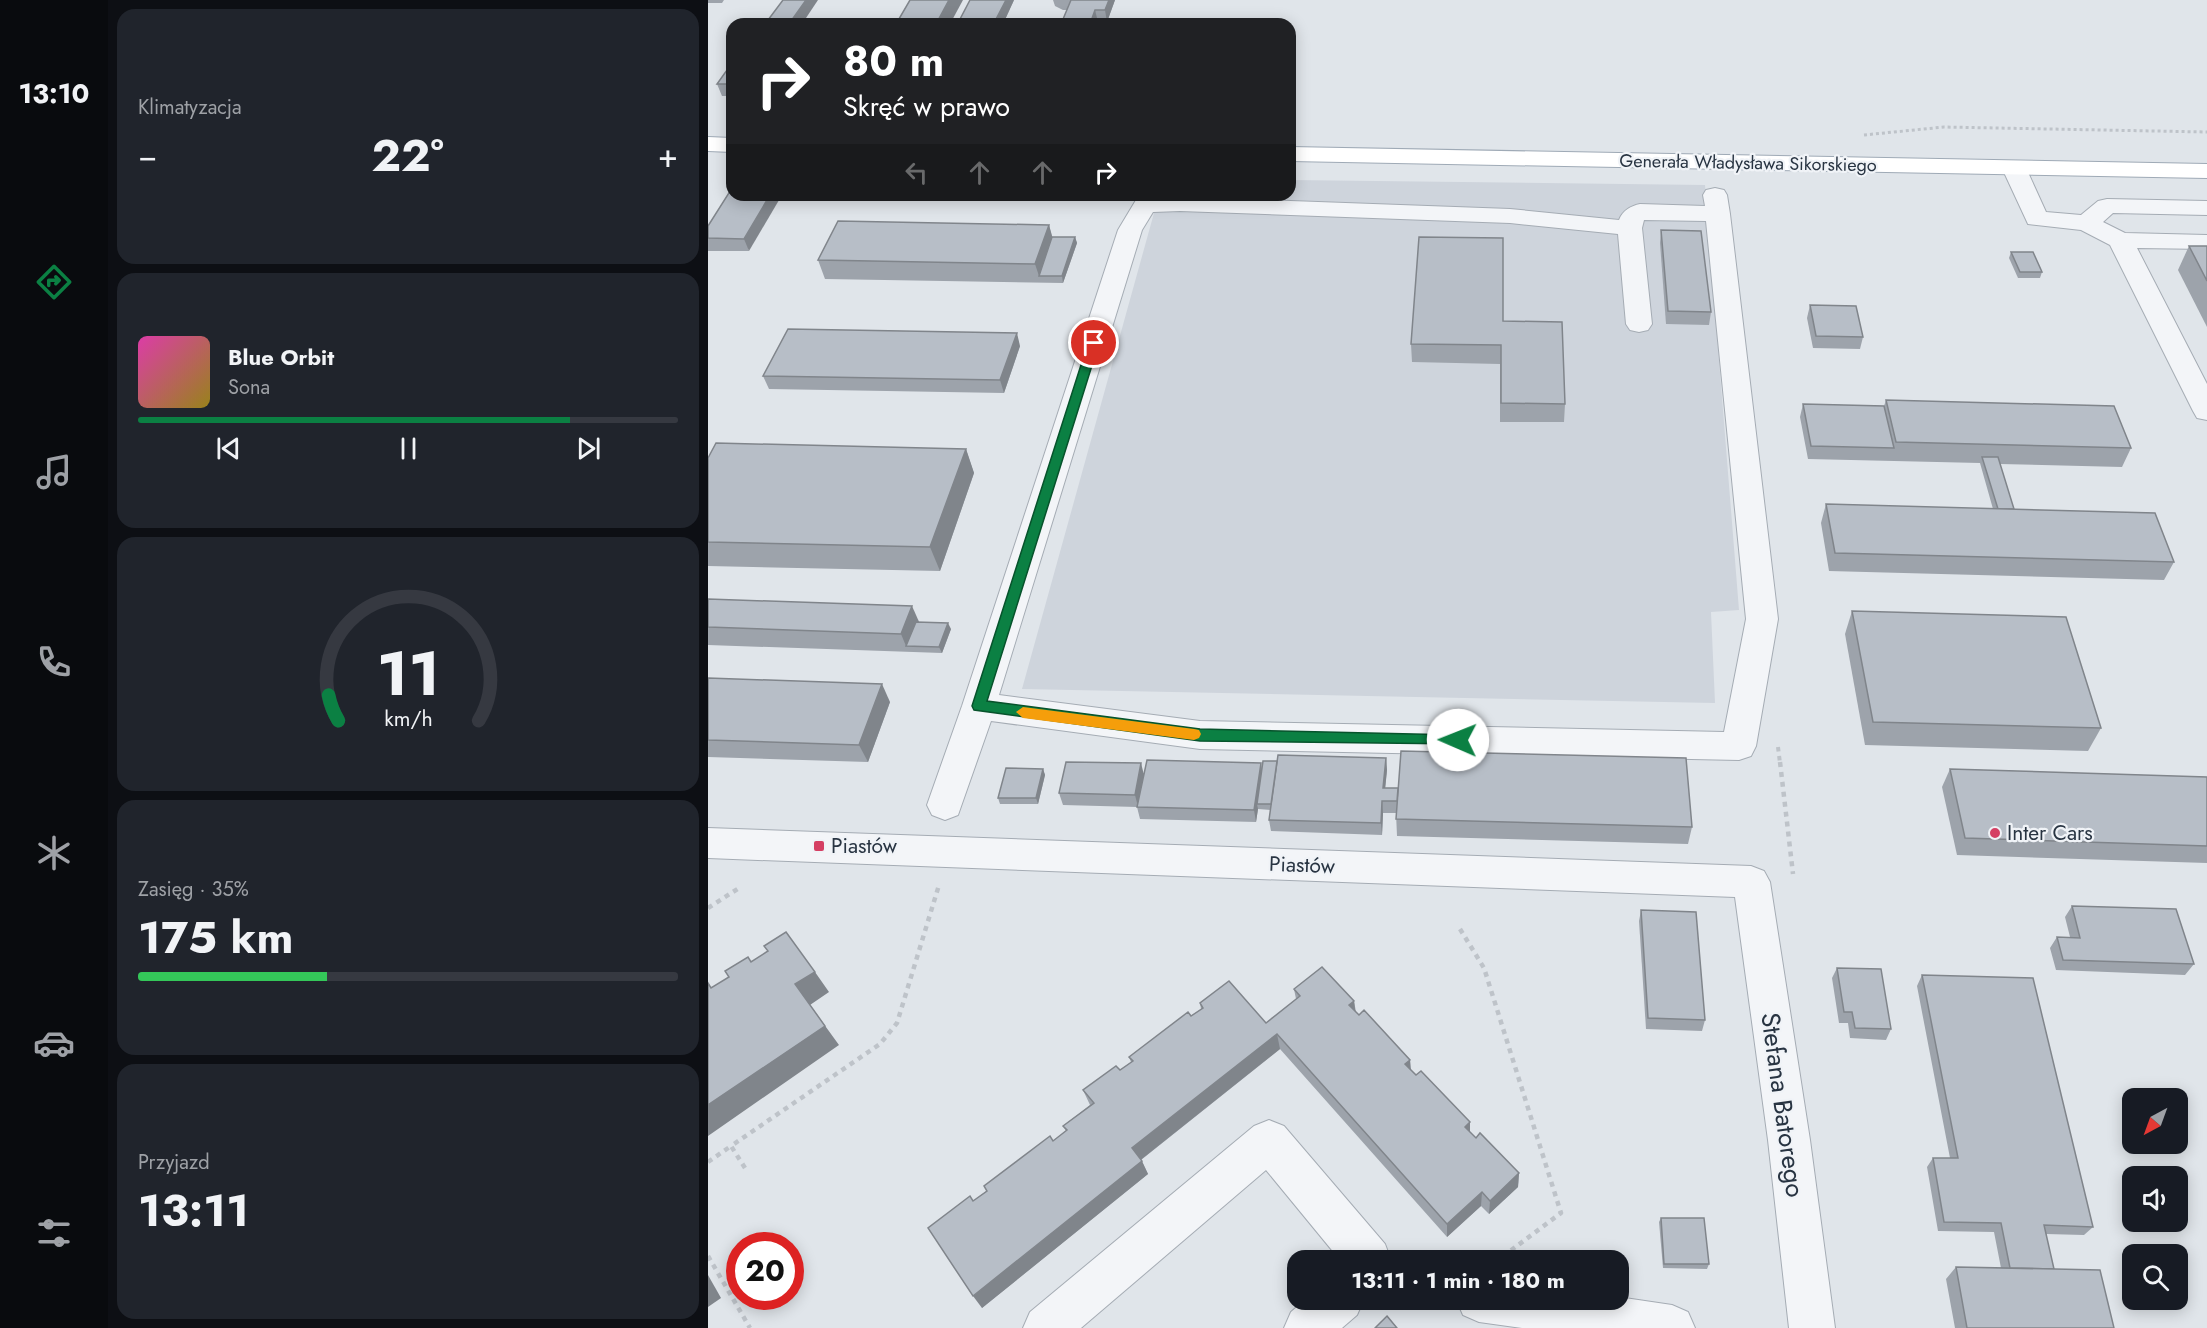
<!DOCTYPE html>
<html lang="pl">
<head>
<meta charset="utf-8">
<style>
	:root { --surface:#171b24; --page:#20242c; --text:#f1f3f6; --muted:#9ea1a6; --line:#363941; --accent:#0b8043 }
	body { margin:0; font-family:Jost,sans-serif; background:var(--page); color:var(--text); height:100vh; display:flex; flex-direction:column; font-size:22px; white-space:nowrap }
	* { box-sizing:border-box; margin:0 }
	p { font-size:20px; color:var(--muted) }
	.icon { flex:none; width:33px; height:33px; fill:none; stroke:currentColor; stroke-width:2; stroke-linecap:round; stroke-linejoin:round }
	.map { position:relative; flex:1; overflow:hidden }
	.side { display:flex; flex-direction:column; gap:9px; padding:9px; background:#0d0f14; width:600px }
	.side>* { flex:none }
	.banner { position:absolute; left:18px; top:18px; width:570px; height:183px; border-radius:18px; box-shadow:0 3px 15px #0003; background:#202124; color:#fff; overflow:hidden }
	.needle { width:39px; rotate:221deg }
	.buttons { position:absolute; left:1414px; top:1088px; display:grid; gap:12px }
	.buttons a { display:grid; place-items:center; width:66px; height:66px; border-radius:12px; background:var(--surface); box-shadow:0 3px 15px #0003; font-size:30px }
	.speed { position:absolute; left:18px; top:1232px; display:flex; gap:12px; font-size:30px; font-weight:700; text-align:center }
	.speed>* { display:grid; place-content:center; width:78px; height:78px; border-radius:50%; background:var(--surface); box-shadow:0 3px 15px #0003; line-height:1 }
	.speed .limit { border:9px solid #d22; background:#fff; color:#111 }
	.pin { position:absolute; display:grid; place-items:center; width:51px; height:51px; color:#fff; margin:-26px; border:3px solid #fff; border-radius:50%; box-shadow:0 2px 6px #0007 }
	.me { position:absolute; width:66px; margin:-33px; rotate:271deg; stroke-linejoin:round; filter:drop-shadow(0 0 4px #0008) }
	.turn { display:flex; align-items:center; gap:21px; height:126px; padding:0 18px; font-size:27px }
	.turn .icon { width:78px; height:78px; stroke-width:2.5 }
	.turn b { display:block; font-size:42px; line-height:51px }
	.lanes { display:flex; align-items:center; height:57px; padding:0 18px; background:#0003; justify-content:center; gap:30px; direction:ltr }
	.lanes .off { opacity:.35 }
	.big { font-size:45px; font-weight:700; line-height:1.1 }
	.side .tile { flex:1; display:flex; flex-direction:column; justify-content:center; gap:9px; min-width:0; padding:0 21px; border-radius:18px; background:var(--page) }
	.side .dial { align-items:center; gap:0 }
	.dial svg { height:156px; overflow:visible; fill:none; stroke:var(--line); stroke-width:7; stroke-linecap:round; text-anchor:middle }
	.dial text { fill:var(--text); stroke:none }
	.song { display:flex; align-items:center; gap:18px }
	.cover { width:72px; height:72px; border-radius:9px; background:linear-gradient(135deg,hsl(320 70% 55%),hsl(50 70% 35%)) }
	.played { height:6px; border-radius:3px; background:linear-gradient(90deg,var(--accent) 80%,var(--line) 80%) }
	.keys { display:flex; justify-content:space-around; direction:ltr }
	.heat { display:flex; justify-content:space-between; align-items:center; font-size:33px; direction:ltr }
	.charge { height:9px; border-radius:4px; background:linear-gradient(90deg,#34c759 35%,var(--line) 0) }
	.trip { position:absolute; left:579px; top:1250px; width:342px; height:60px; border-radius:18px; background:var(--surface); box-shadow:0 3px 15px #0003; font-weight:700; line-height:60px; text-align:center }
	main { display:flex; flex:1; min-height:0 }
	.tabs { display:flex; flex-direction:column; width:108px; justify-content:space-around; align-items:center; background:#090b0e; color:var(--muted) }
	.tabs .icon { width:42px; height:42px }
	.tabs .current { color:var(--accent) }
	.tabs b { font-size:27px; color:var(--text) }
	.map>svg:first-child { display:block }
</style>
</head>
<body>
<main>
<nav class="tabs">
<b>13:10</b>
<svg class="icon current" aria-label="directions" viewBox="0 0 24 24"><path d="M12 3l9 9-9 9-9-9zM9 14v-3h6M13 9l2 2-2 2"/></svg>
<svg class="icon" aria-label="music" viewBox="0 0 24 24"><path d="M9 18V5l10-2v13"/><circle cx="6" cy="18" r="3"/><circle cx="16" cy="16" r="3"/></svg>
<svg class="icon" aria-label="phone" viewBox="0 0 24 24"><path d="M5 4h4l2 5-3 2q2 4 5 5l2-3 5 2v4C11 20 4 13 5 4z"/></svg>
<svg class="icon" aria-label="climate" viewBox="0 0 24 24"><path d="M12 3v18M4 7l16 10M4 17L20 7"/></svg>
<svg class="icon" aria-label="car" viewBox="0 0 24 24"><path d="M5 17H2v-5l4-1 3-4h7l3 4 3 1v5h-3M9 17h6M6 11h13"/><circle cx="7" cy="17" r="2"/><circle cx="17" cy="17" r="2"/></svg>
<svg class="icon" aria-label="filters" viewBox="0 0 24 24"><path d="M4 7h16M4 17h16"/><circle cx="9" cy="7" r="2"/><circle cx="15" cy="17" r="2"/></svg>
</nav>
<section class="side">
<div class="tile"><p>Klimatyzacja</p>
<div class="heat"><a>−</a><b class="big">22°</b><a>+</a></div>
</div>
<div class="tile">
<div class="song"><i class="cover"></i><div><b>Blue Orbit</b><p>Sona</p></div></div>
<div class="played"></div>
<div class="keys"><svg class="icon" aria-label="previous" viewBox="0 0 24 24"><path d="M18 5L8 12l10 7zM5 5v14"/></svg><svg class="icon" aria-label="pause" viewBox="0 0 24 24"><path d="M8 5v14M16 5v14"/></svg><svg class="icon" aria-label="next" viewBox="0 0 24 24"><path d="M6 5l10 7-10 7zM19 5v14"/></svg></div>
</div>
<div class="tile dial"><svg viewBox="0 0 100 80">
<path d="M14 69A42 42 0 1 1 86 69"/>
<path d="M14 69A42 42 0 0 1 9 56" stroke="#0b8043"/>
<text x="50" y="56" font-size="32" font-weight="700">11</text>
<text x="50" y="72" font-size="11">km/h</text>
</svg></div>
<div class="tile"><p>Zasięg · 35%</p><b class="big">175 km</b><div class="charge"></div></div>
<div class="tile"><p>Przyjazd</p><b class="big">13:11</b></div>
</section>
<div class="map">
<svg width="1499" height="1328" viewBox="0 0 1499 1328">
	<rect width="100%" height="100%" fill="#e0e5ea"/>
	<!-- built -->
	<path fill="#ced4dc" d="M582,180L997,185L1031,610L1003,612L1007,703L314,689L451,195H582Z"/>
	<g fill="none" stroke-linecap="round" stroke-linejoin="round">
		<defs>
			<g id="minor">
				<path d="M1306,161L1314,163L1318,168L1338,212L1373,215L1390,201L1399,199L1499,201V215L1405,213L1395,222L1417,233L1499,235V249L1429,248L1499,384V420L1489,418L1485,411L1402,245L1373,230L1320,224L1294,168L1298,163Z"/>
				<path d="M1007,188L1016,190L1019,195L1022,214L1070,619L1048,746L1043,756L1031,760L492,749L283,721L250,815L237,820L224,815L219,805L254,706L410,230L428,200L472,197L802,209L911,220C915,210 923,206 932,204L997,206L995,195L998,190ZM472,211L802,223L910,234L918,324L922,330L931,332L940,330L944,324L934,228L936,220L998,221L1038,619L1016,732L492,721L291,695L434,230L445,212Z"/>
				<path d="M0,828L1043,866L1056,871L1062,882L1102,1140L1127,1328H1081L1060,1140L1027,897L0,858Z"/>
				<path d="M561,1120L576,1126L677,1244L683,1260H632L558,1170L373,1328H315L322,1312L546,1126Z"/>
				<path d="M910,1297L964,1305L980,1312L987,1328H814L771,1322L755,1315L748,1299Z"/>
				<path d="M598,1299H656L649,1315L634,1328H576L583,1312Z"/>
			</g>
			<g id="major">
				<path d="M0,137L24,138V152L0,151Z"/>
				<path d="M582,147L1499,164V178L582,161Z"/>
			</g>
		</defs>
		<!-- minor casing -->
		<use href="#minor" stroke="#a5acb4" stroke-width="2"/>
		<!-- major casing -->
		<use href="#major" stroke="#9faab6" stroke-width="2"/>
		<!-- path-far2 -->
		<path stroke="#bec3c9" stroke-width="3" stroke-dasharray="3 3" stroke-linecap="butt" d="M1156,135L1236,127L1499,132"/>
		<!-- path-far1 -->
		<path stroke="#bec3c9" stroke-width="4" stroke-dasharray="4.5 4.5" stroke-linecap="butt" d="M1070,747L1072,763"/>
		<!-- path -->
		<g stroke="#bec3c9" stroke-width="4.5" stroke-dasharray="5 5" stroke-linecap="butt">
			<path d="M1072,762L1085,874"/>
			<path d="M0,908L31,888"/>
			<path d="M752,929L776,968L853,1213L790,1260"/>
			<path d="M0,1162L23,1146"/>
			<path d="M37,1168L23,1146L172,1044L189,1023L231,885"/>
			<path d="M0,1256L42,1328"/>
		</g>
		<!-- minor -->
		<use href="#minor" fill="#f3f5f8" fill-rule="evenodd"/>
		<!-- major -->
		<use href="#major" fill="#fff" fill-rule="evenodd"/>
	</g>
	<!-- wall -->
	<g fill="#9da3ab">
		<path d="M0,0H16L14,3H0Z"/>
		<path d="M306,0L295,24H250V23Z"/>
		<path d="M345,0H407L399,22H390L389,24H353L359,10H355L347,6Z"/>
		<path d="M24,63V96H14L9,84Z"/>
		<path d="M24,188L41,251H0V226Z"/>
		<path d="M341,225L344,237H367L369,243L355,283L117,279L110,260Z"/>
		<path d="M953,230L1003,312L1001,325L958,324L952,243Z"/>
		<path d="M1481,246H1499V327L1470,270Z"/>
		<path d="M1303,252L1334,272L1332,278H1310L1301,258Z"/>
		<path d="M1102,305L1155,337L1152,349L1105,348L1099,318Z"/>
		<path d="M795,321L857,404L856,422H792V364L704,362L703,344Z"/>
		<path d="M312,346L296,393L61,389L55,376Z"/>
		<path d="M1178,400L1423,448L1414,467L1292,464L1306,509L1466,562L1456,580L1121,571L1113,523L1118,504L1285,509L1272,463L1100,459L1092,417L1095,404L1176,406Z"/>
		<path d="M258,449L266,473L232,571L0,566V458Z"/>
		<path d="M0,599L211,622L243,629L234,653L0,645Z"/>
		<path d="M1144,611L1393,728L1380,751L1157,745L1137,634Z"/>
		<path d="M0,678L182,702L160,762L0,757Z"/>
		<path d="M678,758L679,770L677,788L984,827L980,844L689,836L688,813H675L674,835L563,831L561,820L563,810L550,809L548,822L432,819L429,807L355,805L351,793L436,773L554,770L569,761Z"/>
		<path d="M335,769L337,775L330,804H292L290,798Z"/>
		<path d="M1242,769L1499,777V863L1249,855L1234,787Z"/>
		<path d="M1364,906L1486,964L1477,975L1348,970L1342,948L1349,937H1362L1357,917Z"/>
		<path d="M933,910L997,1020L994,1031L938,1029L931,921Z"/>
		<path d="M1129,968L1183,1029L1178,1040L1142,1038L1140,1023H1131L1124,978Z"/>
		<path d="M1214,975L1385,1227L1376,1235L1338,1234L1346,1269L1406,1328H1247L1238,1279L1248,1267L1293,1268L1286,1232L1230,1231L1219,1167L1225,1158H1242L1209,986Z"/>
		<path d="M586,989L646,1001L648,1012L702,1060L703,1070L768,1138L811,1173L810,1187L781,1214L773,1206L739,1237L572,1049L433,1160L440,1174L274,1308L265,1201L358,1131L355,1126L382,1105L375,1090L412,1070L423,1062L421,1057L493,1009L492,1003L558,1023L588,999Z"/>
		<path d="M953,1218L1001,1264L999,1269L955,1268L951,1222Z"/>
	</g>
	<!-- shaded-wall -->
	<g fill="#80858b">
		<path d="M98,0H110L94,24H81Z"/>
		<path d="M241,0H255L242,24H228Z"/>
		<path d="M298,0H306L295,24H286Z"/>
		<path d="M401,0H407L399,22L397,10Z"/>
		<path d="M387,10L390,22L389,24H382Z"/>
		<path d="M62,195H74L41,251L36,239Z"/>
		<path d="M341,225L346,243L331,276L327,264Z"/>
		<path d="M367,237L369,243L355,283L354,276Z"/>
		<path d="M309,333L312,346L296,393L292,380Z"/>
		<path d="M258,449L266,473L232,571L222,547Z"/>
		<path d="M204,606L212,624L198,646L193,634Z"/>
		<path d="M240,623L243,629L234,653L231,647Z"/>
		<path d="M174,684L182,702L160,762L151,745Z"/>
		<path d="M678,758L679,770L676,800L675,788Z"/>
		<path d="M433,763L436,775L430,807L427,795Z"/>
		<path d="M553,763L555,775L549,804L550,809L548,822L546,810Z"/>
		<path d="M335,769L337,775L330,804L328,798Z"/>
		<path d="M674,801L675,813L674,835L673,823Z"/>
		<path d="M107,972L121,992L102,1005L131,1045L0,1136V1105L87,984Z"/>
		<path d="M646,1001L648,1017L641,1005Z"/>
		<path d="M569,1034L572,1049L430,1162L424,1148Z"/>
		<path d="M702,1060L703,1075L697,1064Z"/>
		<path d="M762,1122V1137L757,1127Z"/>
		<path d="M434,1161L440,1174L274,1308L265,1296Z"/>
		<path d="M811,1173L810,1187L781,1214L782,1201Z"/>
		<path d="M774,1192L773,1206L739,1237V1224Z"/>
		<path d="M0,1275L13,1298L0,1307Z"/>
	</g>
	<!-- building -->
	<g fill="#b7bec7" stroke="#80858b" stroke-width="1.5">
		<path d="M75,0H98L81,24H57Z"/>
		<path d="M202,0H241L228,24H188Z"/>
		<path d="M262,0H298L286,23H250Z"/>
		<path d="M363,0H401L397,10H387L382,24H353Z"/>
		<path d="M24,63V84H9Z"/>
		<path d="M24,188V195H62L36,239L0,238V226Z"/>
		<path d="M130,221L341,225L327,264L110,260Z"/>
		<path d="M953,230L993,231L1003,312L960,311Z"/>
		<path d="M344,237H367L354,276H331Z"/>
		<path d="M711,237L795,238V321L854,322L857,404L793,403V345L703,344Z"/>
		<path d="M1481,246H1499V281Z"/>
		<path d="M1303,252H1325L1334,272H1312Z"/>
		<path d="M1102,305L1148,306L1155,337L1108,336Z"/>
		<path d="M80,329L309,333L292,380L55,376Z"/>
		<path d="M1178,400L1406,406L1423,448L1188,442Z"/>
		<path d="M1095,404L1176,406L1186,448L1103,446Z"/>
		<path d="M8,443L258,449L222,547L0,542V458Z"/>
		<path d="M1274,457H1290L1306,509H1290Z"/>
		<path d="M1118,504L1447,513L1466,562L1127,553Z"/>
		<path d="M0,599L204,606L193,634L0,627Z"/>
		<path d="M1144,611L1358,617L1393,728L1165,722Z"/>
		<path d="M208,622L240,623L231,647L198,646Z"/>
		<path d="M0,678L174,684L151,745L0,740Z"/>
		<path d="M693,751L978,758L984,827L688,819Z"/>
		<path d="M570,755L678,758L675,788H690L689,801H674L673,823L561,820Z"/>
		<path d="M439,760L553,763L546,810L429,807Z"/>
		<path d="M555,761H569L563,804H549Z"/>
		<path d="M358,762L433,763L427,795L351,793Z"/>
		<path d="M298,768L335,769L328,798H290Z"/>
		<path d="M1242,769L1499,777V846L1257,838Z"/>
		<path d="M1364,906L1468,909L1486,964L1355,960L1349,937L1372,938Z"/>
		<path d="M933,910L988,912L997,1020L940,1018Z"/>
		<path d="M78,932L107,972L87,984L117,1026L0,1105V983L3,988L21,977L17,971L40,957L43,962L60,951L56,946Z"/>
		<path d="M614,967L646,1001L641,1005L651,1015L656,1010L702,1060L697,1064L708,1075L713,1071L762,1122L757,1127L768,1138L772,1133L811,1173L782,1201L774,1192L739,1224L569,1034L424,1148L434,1161L265,1296L220,1228L262,1196L265,1201L279,1191L276,1186L342,1136L345,1141L359,1130L355,1126L386,1103L375,1090L408,1066L412,1070L425,1061L421,1057L480,1012L483,1016L495,1008L492,1003L521,981L558,1023L592,996L586,989Z"/>
		<path d="M1129,968L1173,969L1183,1029L1147,1028L1144,1012H1136Z"/>
		<path d="M1214,975L1325,978L1385,1227L1336,1225L1346,1269L1302,1268L1293,1223L1236,1222L1225,1158H1250Z"/>
		<path d="M953,1218H996L1001,1264H956Z"/>
		<path d="M1248,1267L1392,1270L1406,1328H1259Z"/>
		<path d="M679,1316L689,1328H667Z"/>
	</g>
	<!-- route -->
	<path fill="#0b8043" stroke="#07532c" stroke-width="1.5" d="M386,340L391,343L279,701L492,729L750,735L755,736L757,740L755,744L492,741L266,710L264,706L380,343Z"/>
	<!-- slow -->
	<path fill="#f59e0b" d="M315,707L486,729L491,730L493,734L491,738L486,740L315,718L308,712Z"/>
	<!-- markers -->
	<g fill="#d53f63" stroke="#f0f3f7" stroke-width="2">
		<circle cx="1287" cy="833" r="6"/>
		<rect x="105" y="840" width="12" height="12" rx="3"/>
	</g>
	<g text-anchor="middle" stroke-width="4.5" stroke-linejoin="round" paint-order="stroke">
		<!-- far-street labels -->
		<g font-size="18" fill="#283442" stroke="#f0f3f7">
			<text transform="translate(1040 163) rotate(1)" y="6">Generała Władysława Sikorskiego</text>
		</g>
		<!-- poi labels -->
		<g font-size="21" fill="#283442" stroke="#f0f3f7" text-anchor="start">
			<text x="1299" y="840">Inter Cars</text>
			<text x="123" y="853">Piastów</text>
		</g>
		<!-- street labels -->
		<g font-size="21" fill="#283442" stroke="#f0f3f7">
			<text transform="translate(594 865) rotate(2)" y="7">Piastów</text>
		</g>
		<!-- near-street labels -->
		<g font-size="26" fill="#283442" stroke="#f0f3f7">
			<text transform="translate(1075 1105) rotate(82)" y="9">Stefana Batorego</text>
		</g>
	</g>
</svg>
<div class="buttons">
<a><svg class="needle" viewBox="-14 -14 28 28"><path d="M0-13l5 13h-10z" fill="#e53935"/><path d="M0 13l5-13h-10z" fill="#9ea1a6"/></svg></a>
<a><svg class="icon" aria-label="sound" viewBox="0 0 24 24"><path d="M4 9h4l5-4v14l-5-4H4zM17 9q2 3 0 6"/></svg></a>
<a><svg class="icon" aria-label="search" viewBox="0 0 24 24"><circle cx="10" cy="10" r="6"/><path d="M15 15l6 6"/></svg></a>
</div>
<div class="speed"><div class="limit">20</div></div>
<div class="pin" style="left:386px;top:343px;background:#d93025"><svg class="icon" aria-label="arrive" viewBox="0 0 24 24"><path d="M6 21V4h12l-3 4 3 4H6"/></svg></div>
<svg class="me" style="left:750px;top:740px" viewBox="-20 -20 40 40"><circle r="19" fill="#fff"/><path d="M0-13L10 11 0 6-10 11z" fill="#0b8043"/></svg>
<div class="trip">13:11 · 1 min · 180 m</div>
<div class="banner">
<div class="turn"><svg class="icon" aria-label="right" viewBox="0 0 24 24"><path d="M7 20v-9h11M14 6l5 5-5 5"/></svg><div><b>80 m</b>Skręć w prawo</div></div>
<div class="lanes"><svg class="icon off" aria-label="left" viewBox="0 0 24 24"><path d="M17 20v-9H6M10 6l-5 5 5 5"/></svg><svg class="icon off" aria-label="ahead" viewBox="0 0 24 24"><path d="M12 20V5M6 11l6-6 6 6"/></svg><svg class="icon off" aria-label="ahead" viewBox="0 0 24 24"><path d="M12 20V5M6 11l6-6 6 6"/></svg><svg class="icon" aria-label="right" viewBox="0 0 24 24"><path d="M7 20v-9h11M14 6l5 5-5 5"/></svg></div>
</div>
</div>
</main>
</body>
</html>
